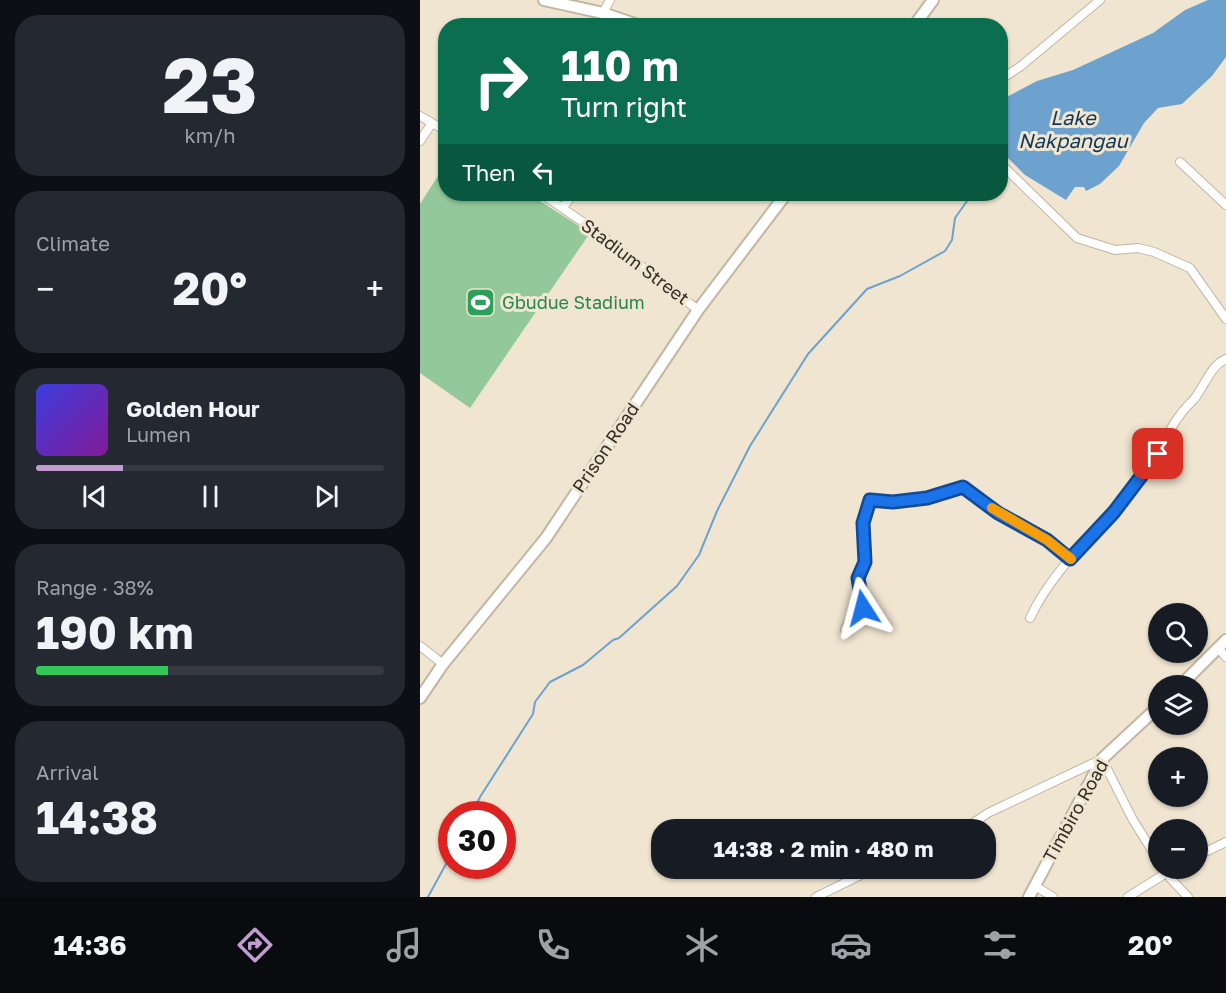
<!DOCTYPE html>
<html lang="en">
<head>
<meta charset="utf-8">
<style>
	:root { --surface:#171b24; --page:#242831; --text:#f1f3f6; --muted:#9ea1a6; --line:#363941; --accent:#c19ccf }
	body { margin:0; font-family:"Golos Text",sans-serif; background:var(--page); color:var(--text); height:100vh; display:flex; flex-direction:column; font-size:22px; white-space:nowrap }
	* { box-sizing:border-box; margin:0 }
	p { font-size:20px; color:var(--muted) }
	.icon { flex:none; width:33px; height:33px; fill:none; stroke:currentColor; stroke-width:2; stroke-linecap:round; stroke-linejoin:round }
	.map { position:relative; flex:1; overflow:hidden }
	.drawer { display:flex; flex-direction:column; gap:15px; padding:15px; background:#0d0f14; width:420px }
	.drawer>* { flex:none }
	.banner { position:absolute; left:18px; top:18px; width:570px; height:183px; border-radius:24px; box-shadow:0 2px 4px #0004; background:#0b6e4f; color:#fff; overflow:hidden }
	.buttons { position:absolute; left:728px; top:603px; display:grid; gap:12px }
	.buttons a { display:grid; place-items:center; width:60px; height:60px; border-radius:50%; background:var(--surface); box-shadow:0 2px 4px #0004; font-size:30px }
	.speed { position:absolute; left:18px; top:801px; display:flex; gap:12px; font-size:30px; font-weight:700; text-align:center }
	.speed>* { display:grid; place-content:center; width:78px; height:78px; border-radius:50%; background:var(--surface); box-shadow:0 2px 4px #0004; line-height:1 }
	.speed .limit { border:9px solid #d22; background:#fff; color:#111 }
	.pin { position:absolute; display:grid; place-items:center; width:51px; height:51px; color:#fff; margin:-26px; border-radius:12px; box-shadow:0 3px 9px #0006 }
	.me { position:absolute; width:66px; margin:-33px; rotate:351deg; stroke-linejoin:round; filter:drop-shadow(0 0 4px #0008) }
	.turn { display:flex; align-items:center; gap:21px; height:126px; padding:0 24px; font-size:27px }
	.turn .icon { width:78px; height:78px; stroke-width:2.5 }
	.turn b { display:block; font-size:42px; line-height:51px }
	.then { display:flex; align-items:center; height:57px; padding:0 24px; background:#0003; gap:12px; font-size:22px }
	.big { font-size:45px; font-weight:700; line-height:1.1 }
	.drawer .widget { flex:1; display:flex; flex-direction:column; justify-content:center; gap:9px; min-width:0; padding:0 21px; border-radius:24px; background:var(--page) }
	.drawer .dial { align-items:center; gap:0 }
	.dial b { font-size:78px; line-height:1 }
	.song { display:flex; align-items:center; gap:18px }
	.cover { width:72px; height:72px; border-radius:9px; background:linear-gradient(135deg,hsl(240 70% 55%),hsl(290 70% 35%)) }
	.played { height:6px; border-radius:3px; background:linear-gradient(90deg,var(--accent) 25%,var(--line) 25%) }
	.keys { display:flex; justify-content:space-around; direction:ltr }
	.heat { display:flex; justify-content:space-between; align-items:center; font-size:33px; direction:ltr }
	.charge { height:9px; border-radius:4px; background:linear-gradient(90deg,#34c759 38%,var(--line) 0) }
	.trip { position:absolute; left:231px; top:819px; width:345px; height:60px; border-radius:24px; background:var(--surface); box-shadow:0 2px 4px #0004; font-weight:700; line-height:60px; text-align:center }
	.menu { display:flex; height:96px; justify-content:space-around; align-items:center; background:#090b0e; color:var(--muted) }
	.menu .icon { width:42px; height:42px }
	.menu .selected { color:var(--accent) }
	.menu b { font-size:27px; color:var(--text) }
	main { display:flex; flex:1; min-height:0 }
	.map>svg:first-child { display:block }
</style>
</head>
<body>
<main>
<section class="drawer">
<div class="widget dial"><b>23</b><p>km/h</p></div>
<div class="widget"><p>Climate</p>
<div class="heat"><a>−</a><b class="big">20°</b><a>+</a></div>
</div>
<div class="widget">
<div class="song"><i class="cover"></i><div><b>Golden Hour</b><p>Lumen</p></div></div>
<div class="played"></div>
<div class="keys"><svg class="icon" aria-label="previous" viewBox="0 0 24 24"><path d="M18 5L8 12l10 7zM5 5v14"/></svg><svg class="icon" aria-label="pause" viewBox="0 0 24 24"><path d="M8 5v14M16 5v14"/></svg><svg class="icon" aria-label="next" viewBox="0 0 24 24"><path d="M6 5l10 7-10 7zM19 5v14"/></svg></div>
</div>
<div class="widget"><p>Range · 38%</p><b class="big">190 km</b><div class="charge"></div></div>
<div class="widget"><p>Arrival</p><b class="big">14:38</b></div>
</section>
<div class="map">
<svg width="806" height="897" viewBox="0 0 806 897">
	<rect width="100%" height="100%" fill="#f0e5d0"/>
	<!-- green -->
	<path fill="#93c89a" d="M25,165L26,194H109L170,233L50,408L0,373V204Z"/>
	<!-- water -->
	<path fill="#6da2cf" d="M788,0H806V57L792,76L762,104L738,108L724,123L699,166L680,184L666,191L664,187H655L646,200L605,175L581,151V100L617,81L653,70L733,33L765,10Z"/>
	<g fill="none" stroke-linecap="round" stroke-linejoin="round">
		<!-- stream -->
		<g stroke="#6da2cf" stroke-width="2">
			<path d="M52,814L60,797L113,714L115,702L130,682L163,665L193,640L199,638L257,586L279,555L297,511L330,446L388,354L447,289L480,276L525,251L532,240L535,218L552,194"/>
			<path d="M8,897L32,853"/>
		</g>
		<defs>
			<g id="street">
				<path d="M183,13L190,0"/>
				<path d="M580,80L601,66L680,0"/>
				<path d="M0,116L26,131"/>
				<path d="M0,141L12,123"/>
				<path d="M760,162L806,205"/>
				<path d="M580,163L657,238L695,250L718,248L734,252L770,268L806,319"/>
				<path d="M122,194L176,231L278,310"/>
				<path d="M143,207L153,194"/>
				<path d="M610,618C640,554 704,512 739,451C746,439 751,426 760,415C764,409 770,404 775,398C785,385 791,365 806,359"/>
				<path d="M425,629L433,616L443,608L438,578L445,562L443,523L450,500L473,502L507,498L543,487L578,513L627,540L650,559"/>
				<path d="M0,646L23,664"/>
				<path d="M798,648L806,657"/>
				<path d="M543,830L568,813L682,759L713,820L738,860"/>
				<path d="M777,856L806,842"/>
				<path d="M746,868L750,878L768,897"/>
				<path d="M615,886L633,897"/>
				<path d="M396,897L455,868"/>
				<path d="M708,897L754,868"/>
			</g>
			<g id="secondary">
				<path d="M124,0L183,13L221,26"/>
				<path d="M494,26L513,0"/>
				<path d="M760,686L806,640"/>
				<path d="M0,698L23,664L126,538L278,310L366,194"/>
				<path d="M609,897L682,759L738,707"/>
			</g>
		</defs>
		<!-- street casing -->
		<use href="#street" stroke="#c2b6a2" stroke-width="10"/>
		<!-- secondary casing -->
		<use href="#secondary" stroke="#c2b6a2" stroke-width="14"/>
		<!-- street -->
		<use href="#street" stroke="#fff" stroke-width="8"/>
		<!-- secondary -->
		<use href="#secondary" stroke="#fff" stroke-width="10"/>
	</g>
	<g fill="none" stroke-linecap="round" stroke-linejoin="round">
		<defs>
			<path id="route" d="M443,608L438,578L445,562L443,523L450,500L473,502L507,498L543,487L578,513L627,540L650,559L694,512L738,454"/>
		</defs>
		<!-- route casing -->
		<use href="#route" stroke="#114b97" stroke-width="15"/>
		<!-- route -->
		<use href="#route" stroke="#1a73e8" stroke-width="10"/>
		<!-- slow -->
		<path stroke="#f59e0b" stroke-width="10" d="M572,508L627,540L651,559"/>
	</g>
	<!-- icons -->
	<defs>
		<symbol id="stadium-square" viewBox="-11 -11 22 22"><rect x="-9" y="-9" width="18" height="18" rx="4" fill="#2e9e5b" stroke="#f0e5d0"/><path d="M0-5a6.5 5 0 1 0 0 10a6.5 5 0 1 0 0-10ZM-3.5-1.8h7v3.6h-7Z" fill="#fff"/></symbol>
	</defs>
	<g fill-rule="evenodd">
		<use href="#stadium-square" x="44" y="286" width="33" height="33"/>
	</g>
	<g text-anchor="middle" stroke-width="6" stroke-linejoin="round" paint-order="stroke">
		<!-- street labels -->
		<g font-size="18" fill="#322e26" stroke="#f0e5d0">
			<text transform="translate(215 262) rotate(37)" y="6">Stadium Street</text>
			<text transform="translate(186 448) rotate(-56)" y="6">Prison Road</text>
			<text transform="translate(656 811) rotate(-61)" y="6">Timbiro Road</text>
		</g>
		<!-- leisure labels -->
		<g font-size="18" fill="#27864d" stroke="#f0e5d0" text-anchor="start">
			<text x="82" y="309">Gbudue Stadium</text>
		</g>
		<!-- water labels -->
		<g font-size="20" font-style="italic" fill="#103958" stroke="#f0e5d0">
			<text x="653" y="125">Lake<tspan x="653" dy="23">Nakpangau</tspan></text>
		</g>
	</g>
</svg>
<div class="buttons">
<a><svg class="icon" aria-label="search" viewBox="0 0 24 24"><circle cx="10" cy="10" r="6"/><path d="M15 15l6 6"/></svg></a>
<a><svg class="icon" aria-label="layers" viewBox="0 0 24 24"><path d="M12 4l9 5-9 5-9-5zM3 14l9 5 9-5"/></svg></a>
<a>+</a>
<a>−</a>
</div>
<div class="speed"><div class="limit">30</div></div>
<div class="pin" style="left:738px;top:454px;background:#d93025"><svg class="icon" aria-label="arrive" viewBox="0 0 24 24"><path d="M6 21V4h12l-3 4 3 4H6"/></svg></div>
<svg class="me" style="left:443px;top:608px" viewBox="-20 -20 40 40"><path d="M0-17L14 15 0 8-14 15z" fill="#1a73e8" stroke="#fff" stroke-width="4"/></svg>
<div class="trip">14:38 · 2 min · 480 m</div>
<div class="banner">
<div class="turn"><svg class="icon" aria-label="right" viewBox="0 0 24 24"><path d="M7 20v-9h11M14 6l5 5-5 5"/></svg><div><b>110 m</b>Turn right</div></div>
<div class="then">Then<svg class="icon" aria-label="left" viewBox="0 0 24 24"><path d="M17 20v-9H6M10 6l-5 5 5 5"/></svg></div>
</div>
</div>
</main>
<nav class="menu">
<b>14:36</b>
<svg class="icon selected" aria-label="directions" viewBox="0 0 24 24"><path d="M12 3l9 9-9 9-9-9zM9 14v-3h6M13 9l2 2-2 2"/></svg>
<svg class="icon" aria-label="music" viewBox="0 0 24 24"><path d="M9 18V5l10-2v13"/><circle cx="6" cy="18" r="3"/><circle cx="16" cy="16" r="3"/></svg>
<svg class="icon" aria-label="phone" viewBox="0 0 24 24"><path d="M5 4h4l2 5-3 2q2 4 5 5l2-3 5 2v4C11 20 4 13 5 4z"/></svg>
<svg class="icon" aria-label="climate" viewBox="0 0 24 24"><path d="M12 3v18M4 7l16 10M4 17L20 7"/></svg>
<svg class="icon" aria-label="car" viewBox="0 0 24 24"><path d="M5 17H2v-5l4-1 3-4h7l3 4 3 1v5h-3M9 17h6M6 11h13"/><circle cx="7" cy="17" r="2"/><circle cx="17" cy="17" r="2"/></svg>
<svg class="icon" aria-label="filters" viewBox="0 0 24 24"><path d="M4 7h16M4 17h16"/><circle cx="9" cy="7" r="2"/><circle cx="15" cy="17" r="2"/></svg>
<b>20°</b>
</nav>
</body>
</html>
